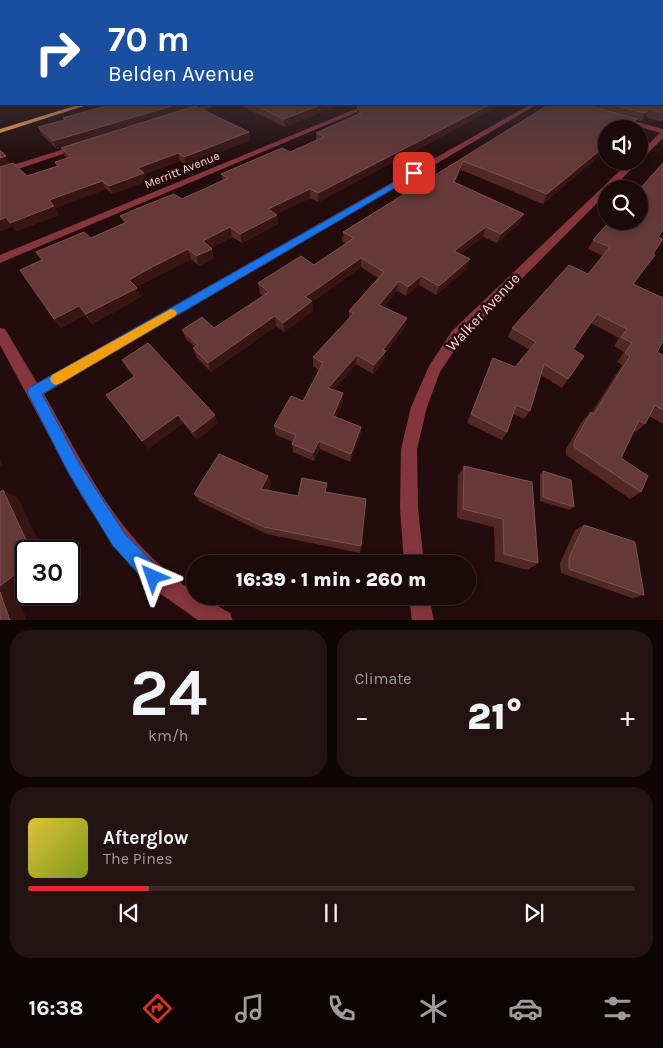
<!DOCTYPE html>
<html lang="en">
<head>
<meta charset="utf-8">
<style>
	:root { --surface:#1a0a09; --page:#231312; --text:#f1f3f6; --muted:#9f9a9c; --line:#382b2a; --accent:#d93025 }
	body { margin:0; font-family:Karla,sans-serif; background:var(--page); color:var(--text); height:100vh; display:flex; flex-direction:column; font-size:19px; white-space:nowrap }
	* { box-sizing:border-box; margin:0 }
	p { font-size:16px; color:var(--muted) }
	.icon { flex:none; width:28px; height:28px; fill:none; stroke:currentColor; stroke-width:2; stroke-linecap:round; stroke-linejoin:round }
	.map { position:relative; height:620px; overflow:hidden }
	.drawer { display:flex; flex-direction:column; gap:10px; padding:10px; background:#0e0605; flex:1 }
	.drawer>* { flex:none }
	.top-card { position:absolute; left:0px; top:0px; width:664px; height:105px; box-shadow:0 2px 8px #0003,0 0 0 1px var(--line); background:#1a4fa0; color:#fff; overflow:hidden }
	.tools { position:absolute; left:598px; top:120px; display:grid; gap:10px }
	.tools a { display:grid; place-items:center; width:50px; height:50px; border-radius:50%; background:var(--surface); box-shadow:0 2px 8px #0003,0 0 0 1px var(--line); font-size:25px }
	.speed { position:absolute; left:15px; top:540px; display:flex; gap:10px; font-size:25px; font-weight:700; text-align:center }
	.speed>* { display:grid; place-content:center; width:65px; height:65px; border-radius:50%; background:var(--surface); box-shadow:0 2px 8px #0003,0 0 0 1px var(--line); line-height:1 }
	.speed .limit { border:2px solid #111; border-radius:8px; background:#fff; color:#111 }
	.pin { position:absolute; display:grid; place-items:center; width:42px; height:42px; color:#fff; margin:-21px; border-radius:10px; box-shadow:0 2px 8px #0006 }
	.me { position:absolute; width:55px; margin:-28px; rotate:317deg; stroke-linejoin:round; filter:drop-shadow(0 0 4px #0008) }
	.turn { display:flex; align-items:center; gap:18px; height:105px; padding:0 25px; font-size:22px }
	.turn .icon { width:65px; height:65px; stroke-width:2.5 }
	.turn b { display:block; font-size:35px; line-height:42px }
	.big { font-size:38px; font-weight:800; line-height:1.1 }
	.drawer .card { flex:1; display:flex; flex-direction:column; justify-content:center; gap:8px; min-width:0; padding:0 18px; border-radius:20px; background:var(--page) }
	.drawer .dial { align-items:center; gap:0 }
	.dial b { font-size:65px; line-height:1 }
	.song { display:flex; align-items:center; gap:15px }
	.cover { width:60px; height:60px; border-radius:8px; background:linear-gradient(135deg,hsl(50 70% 55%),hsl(70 70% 35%)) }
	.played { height:5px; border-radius:2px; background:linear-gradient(90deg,var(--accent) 20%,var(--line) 20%) }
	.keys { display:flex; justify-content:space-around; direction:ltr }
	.heat { display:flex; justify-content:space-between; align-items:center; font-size:28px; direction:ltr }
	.drawer .tiles { flex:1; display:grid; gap:10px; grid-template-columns:1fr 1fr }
	.card:last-child { grid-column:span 2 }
	.trip { position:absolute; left:186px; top:555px; width:290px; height:50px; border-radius:25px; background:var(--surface); box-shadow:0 2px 8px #0003,0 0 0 1px var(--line); font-weight:800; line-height:50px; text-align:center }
	.tab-bar { display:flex; height:80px; justify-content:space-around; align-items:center; background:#0a0404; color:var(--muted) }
	.tab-bar .icon { width:35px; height:35px }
	.tab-bar .on { color:var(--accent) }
	.tab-bar b { font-size:22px; color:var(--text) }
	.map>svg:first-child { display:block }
</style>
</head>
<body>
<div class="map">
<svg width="663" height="621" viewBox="0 0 663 621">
	<rect width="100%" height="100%" fill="#230d0c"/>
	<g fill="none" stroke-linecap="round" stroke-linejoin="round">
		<!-- minor -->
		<g fill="#84353d" fill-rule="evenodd">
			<path d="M210,104H219L187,115L182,114Z"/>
			<path d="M368,104H376L0,263V255Z"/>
			<path d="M531,104H538L44,394C89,473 117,539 195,593V596H200L230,613L233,621H199L158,592L135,571L116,548L82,497L0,345V328L5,329L37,383Z"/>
			<path d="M620,117L663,129V138L642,159H639V153L660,133L618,120L617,119Z"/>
			<path d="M74,146L81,148L0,175V169Z"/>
			<path d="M630,161H639L612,189H606V194L462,339L440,372L427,407L417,449L418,508L424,564H404L400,508L401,449L411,407L429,366L452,331Z"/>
			<path d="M409,596H429L434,621H412Z"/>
		</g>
		<!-- major -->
		<path fill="#ffa955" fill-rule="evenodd" d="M81,104H90L0,133V129Z"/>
	</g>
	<!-- wall -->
	<g fill="#522825">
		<path d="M663,81V122L646,117L641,121L637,120L633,127L606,129V150L543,204L461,170L455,183L520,223L497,243L483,237L460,254L467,269L436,295L419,285L406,296L397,291L384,307L407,318L405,327L385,354L384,361L373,374L356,364L334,390L343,402L336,418L361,427L360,436L350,462L320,449L314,461L293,452L292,444L293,442L276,435L274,426L303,401L319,370L313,366V357L349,319V311L378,278L361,267L312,302L313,311L284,332L276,326L211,372L197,358L193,348L195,347L186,339L182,330L214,328L263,296L260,293L258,283L314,265L346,244L342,241L343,232L550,104H662Z"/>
		<path d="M113,104H199L198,106L195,107L249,132L250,140L186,165L180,161L145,174L147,181L112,194L106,189L55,208L59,215L16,231L13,226L0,231L11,164L27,176L57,166L55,162L67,159L65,156L61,148L57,149L42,135L38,127L64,120L63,118Z"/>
		<path d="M237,104H342L285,127Z"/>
		<path d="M353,104H503L318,202L310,198L276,214L278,224L242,243L232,237L211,248L214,258L199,266L191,259L154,278L136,287L141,297L92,324L85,315L61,328L54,319L42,260L124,223L120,216L182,199L223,180L221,174L290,152L316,140V133L357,115V106L354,108Z"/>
		<path d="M663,163V231L658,237L633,284L662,297L663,296V341L657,352L663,355V424L649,416L645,424L636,432L634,431L621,458L641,492L630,499L566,455V449L583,420L591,412H592L622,365L617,362L624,352L614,346L619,338L591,323L573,349L568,379L562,388L541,375L530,411L524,419L513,414L507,432L502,440L467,423L489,367L493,358L515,367L530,350L508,337L512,328L588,274L603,256L588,249L593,240Z"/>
		<path d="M122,360L218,423L197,440L183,423L148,449L134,377L127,368Z"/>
		<path d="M464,466L538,563L527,570L495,561L494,527L457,518L458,476Z"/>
		<path d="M543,471L574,507L569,510L540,501V474Z"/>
		<path d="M268,476L271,484L268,491L298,496L327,492L361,546L360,553L267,534L200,502L194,494Z"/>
		<path d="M584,525L644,595L632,598L561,573L560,563L575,530Z"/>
	</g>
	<!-- shaded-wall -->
	<g fill="#371513">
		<path d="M178,104H199L198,106L57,149L53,141Z"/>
		<path d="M323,104H342L285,127L284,119Z"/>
		<path d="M354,104H364L354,108Z"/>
		<path d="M491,104H503L318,202V193Z"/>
		<path d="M650,109L646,117L641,121L645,113Z"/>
		<path d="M637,119L633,127L631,129H626Z"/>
		<path d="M249,132L250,140L186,165L184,157Z"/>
		<path d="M606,145V150L543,204L547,194Z"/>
		<path d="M178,153L180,161L145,174L147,181L112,194L109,186L138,168Z"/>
		<path d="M6,156L11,164L0,167V158Z"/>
		<path d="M463,161L461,170L451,191L454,182Z"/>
		<path d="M102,181L106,189L55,208L59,215L16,231L10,223L49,200Z"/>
		<path d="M310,189V198L269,218L268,209Z"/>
		<path d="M524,214L520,223L497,243L501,234Z"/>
		<path d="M277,215L278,224L242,243L240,234Z"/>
		<path d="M6,217L13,226L0,231V220Z"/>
		<path d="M230,227L232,237L205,251L203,241Z"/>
		<path d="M486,227L483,237L452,260L454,251Z"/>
		<path d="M188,249L191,259L133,289L129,280Z"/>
		<path d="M212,249L214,258L199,266L196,256Z"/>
		<path d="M361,258V267L312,302L313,311L284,332L283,323L305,297Z"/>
		<path d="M470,259L467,269L436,295L439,286Z"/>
		<path d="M421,276L419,285L406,296L408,287Z"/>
		<path d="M399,281L397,291L378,314L379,305Z"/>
		<path d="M137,288L141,297L92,324L86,314Z"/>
		<path d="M79,306L85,315L61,328L54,319Z"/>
		<path d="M275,316L276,326L211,372L208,363Z"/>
		<path d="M407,318L405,327L385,354L384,361L373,374L374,365L383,350Z"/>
		<path d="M357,355L356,364L328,397V388Z"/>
		<path d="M343,393V402L333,425V416Z"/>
		<path d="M178,415L183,423L148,449L142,441Z"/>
		<path d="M215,415L218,423L197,440L193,432Z"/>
		<path d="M361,427L360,436L350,462L351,454Z"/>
		<path d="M319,441L320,449L314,461L313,453Z"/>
		<path d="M0,458L3,466L0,468Z"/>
		<path d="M268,476L271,484L264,498L261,489Z"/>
		<path d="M3,490L18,498L43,551H31Z"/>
		<path d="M26,566V584L16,593L27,621H10L0,592V586Z"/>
	</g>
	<!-- building -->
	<g fill="#653937" stroke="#7d514f">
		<path d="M662,81L663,113L650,109L645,113L608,104H662Z"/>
		<path d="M113,104H178L53,141L38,127L65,120L63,118Z"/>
		<path d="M252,104H323L284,119Z"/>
		<path d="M363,104H491L318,193L310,189L268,209L277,215L240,234L230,227L203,241L212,249L196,256L188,249L150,268L129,280L137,288L86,314L79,306L54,319L20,270L42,260L36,252L84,232L91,238L127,222L120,216L136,209L174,194L182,199L228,178L221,174L282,148L290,152L324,137L316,133L361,113L357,106Z"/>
		<path d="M550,104H583L637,119L626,129H606V145L547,194L463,161L454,182L524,214L501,234L486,227L454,251L470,259L439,286L421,276L408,287L399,281L379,305L407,318L383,350L386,351L374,365L357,355L328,388L343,393L333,416L361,427L351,454L319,441L313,453L292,444L296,435L274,426L291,396L303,401L323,363L313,357L354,313L349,311L384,272L361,258L305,297L312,301L283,323L275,316L208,363L193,348L198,345L182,330L202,317L214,328L269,292L258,283L301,256L314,265L354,238L343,232Z"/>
		<path d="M195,106L249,132L184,157L178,153L138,168L144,173L109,186L102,181L49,200L54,206L10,223L6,217L0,220V167L13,163L27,176L58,166L55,162L71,157L61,148Z"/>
		<path d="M0,150L6,156L0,158Z"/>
		<path d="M663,163V230L658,237L663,239L653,254L655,255L633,284L663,298V341L657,352L663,355V410L655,405L645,424L639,420L621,458L648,476L641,492L574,447V442L591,412L594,414L630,356L625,353L632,343L621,337L627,329L597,314L573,349L584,356L568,379L544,364L530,411L516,405L507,432L471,414L493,358L515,367L536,342L512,328L569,265L588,274L610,247L593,240L610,221H639V190Z"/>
		<path d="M148,343L215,415L193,432L178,415L142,441L106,395L135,376L122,360Z"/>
		<path d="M219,454L268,476L261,489L298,496L302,478L327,483L325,492L366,499L361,546L264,527L194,494Z"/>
		<path d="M464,466L532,482L538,563L504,554L503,519L463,509Z"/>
		<path d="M543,471L571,480L574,507L543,497Z"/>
		<path d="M3,490L31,551H26V566L0,586V492Z"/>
		<path d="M584,525L635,542L644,595L569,569V558Z"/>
		<path d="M0,592L10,621H0Z"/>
	</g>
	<!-- sky -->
	<linearGradient id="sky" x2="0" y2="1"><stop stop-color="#130707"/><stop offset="0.45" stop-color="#3f3540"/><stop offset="1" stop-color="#3f3540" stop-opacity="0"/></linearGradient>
	<rect width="663" height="159" fill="url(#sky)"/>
	<!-- route -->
	<path fill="#1a73e8" stroke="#114b97" d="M414,171L418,173L417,175L42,394L79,463L125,534L160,570L163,577L160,583L153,586L147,583L113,546L69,474L27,392L29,388Z"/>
	<!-- slow -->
	<path fill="#f59e0b" d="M171,309L175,310L177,313L175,316L61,383L56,385L52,383L50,379L52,375Z"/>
	<g text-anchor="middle" stroke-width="5" stroke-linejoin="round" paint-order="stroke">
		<!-- far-street labels -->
		<g font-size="12" fill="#ffcecf" stroke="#230d0c">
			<text transform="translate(182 170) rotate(-22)" y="4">Merritt Avenue</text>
		</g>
		<!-- street labels -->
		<g font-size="15" fill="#ffcecf" stroke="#230d0c">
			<text transform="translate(483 312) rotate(-47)" y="5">Walker Avenue</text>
		</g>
	</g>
</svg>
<div class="tools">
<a><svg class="icon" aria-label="sound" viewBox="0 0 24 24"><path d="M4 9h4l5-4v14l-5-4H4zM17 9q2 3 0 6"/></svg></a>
<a><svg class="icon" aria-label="search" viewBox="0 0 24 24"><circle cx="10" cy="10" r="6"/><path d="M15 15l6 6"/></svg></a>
</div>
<div class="speed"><div class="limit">30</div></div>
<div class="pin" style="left:414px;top:173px;background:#d93025"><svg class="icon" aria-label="arrive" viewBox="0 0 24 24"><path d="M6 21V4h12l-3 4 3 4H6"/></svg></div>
<svg class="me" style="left:153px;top:577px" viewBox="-20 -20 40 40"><path d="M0-17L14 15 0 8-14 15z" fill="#1a73e8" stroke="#fff" stroke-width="4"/></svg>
<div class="trip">16:39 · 1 min · 260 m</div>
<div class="top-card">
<div class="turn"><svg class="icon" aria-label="right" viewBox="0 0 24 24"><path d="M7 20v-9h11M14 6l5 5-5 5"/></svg><div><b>70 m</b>Belden Avenue</div></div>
</div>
</div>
<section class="drawer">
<div class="tiles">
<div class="card dial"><b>24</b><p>km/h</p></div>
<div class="card"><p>Climate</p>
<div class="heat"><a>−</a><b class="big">21°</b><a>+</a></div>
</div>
<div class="card">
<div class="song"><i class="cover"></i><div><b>Afterglow</b><p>The Pines</p></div></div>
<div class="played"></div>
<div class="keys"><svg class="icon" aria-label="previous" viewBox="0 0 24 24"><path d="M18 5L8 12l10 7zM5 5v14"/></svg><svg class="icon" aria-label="pause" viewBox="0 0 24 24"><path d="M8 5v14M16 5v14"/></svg><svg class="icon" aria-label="next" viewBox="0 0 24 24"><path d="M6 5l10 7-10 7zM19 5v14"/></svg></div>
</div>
</div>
</section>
<nav class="tab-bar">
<b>16:38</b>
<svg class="icon on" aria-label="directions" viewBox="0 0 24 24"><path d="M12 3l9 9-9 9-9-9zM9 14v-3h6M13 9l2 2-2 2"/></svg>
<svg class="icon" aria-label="music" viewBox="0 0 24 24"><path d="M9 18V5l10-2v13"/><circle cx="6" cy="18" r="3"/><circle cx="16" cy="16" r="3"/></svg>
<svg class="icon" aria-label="phone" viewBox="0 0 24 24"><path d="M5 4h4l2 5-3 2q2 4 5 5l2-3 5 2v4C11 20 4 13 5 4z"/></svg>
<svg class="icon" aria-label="climate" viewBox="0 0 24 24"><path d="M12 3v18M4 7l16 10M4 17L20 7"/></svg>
<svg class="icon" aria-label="car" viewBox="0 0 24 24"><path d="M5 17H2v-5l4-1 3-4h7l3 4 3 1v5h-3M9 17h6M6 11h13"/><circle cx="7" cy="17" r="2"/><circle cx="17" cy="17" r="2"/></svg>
<svg class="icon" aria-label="filters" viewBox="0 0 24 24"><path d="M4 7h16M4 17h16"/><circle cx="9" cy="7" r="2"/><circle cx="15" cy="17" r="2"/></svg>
</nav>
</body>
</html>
